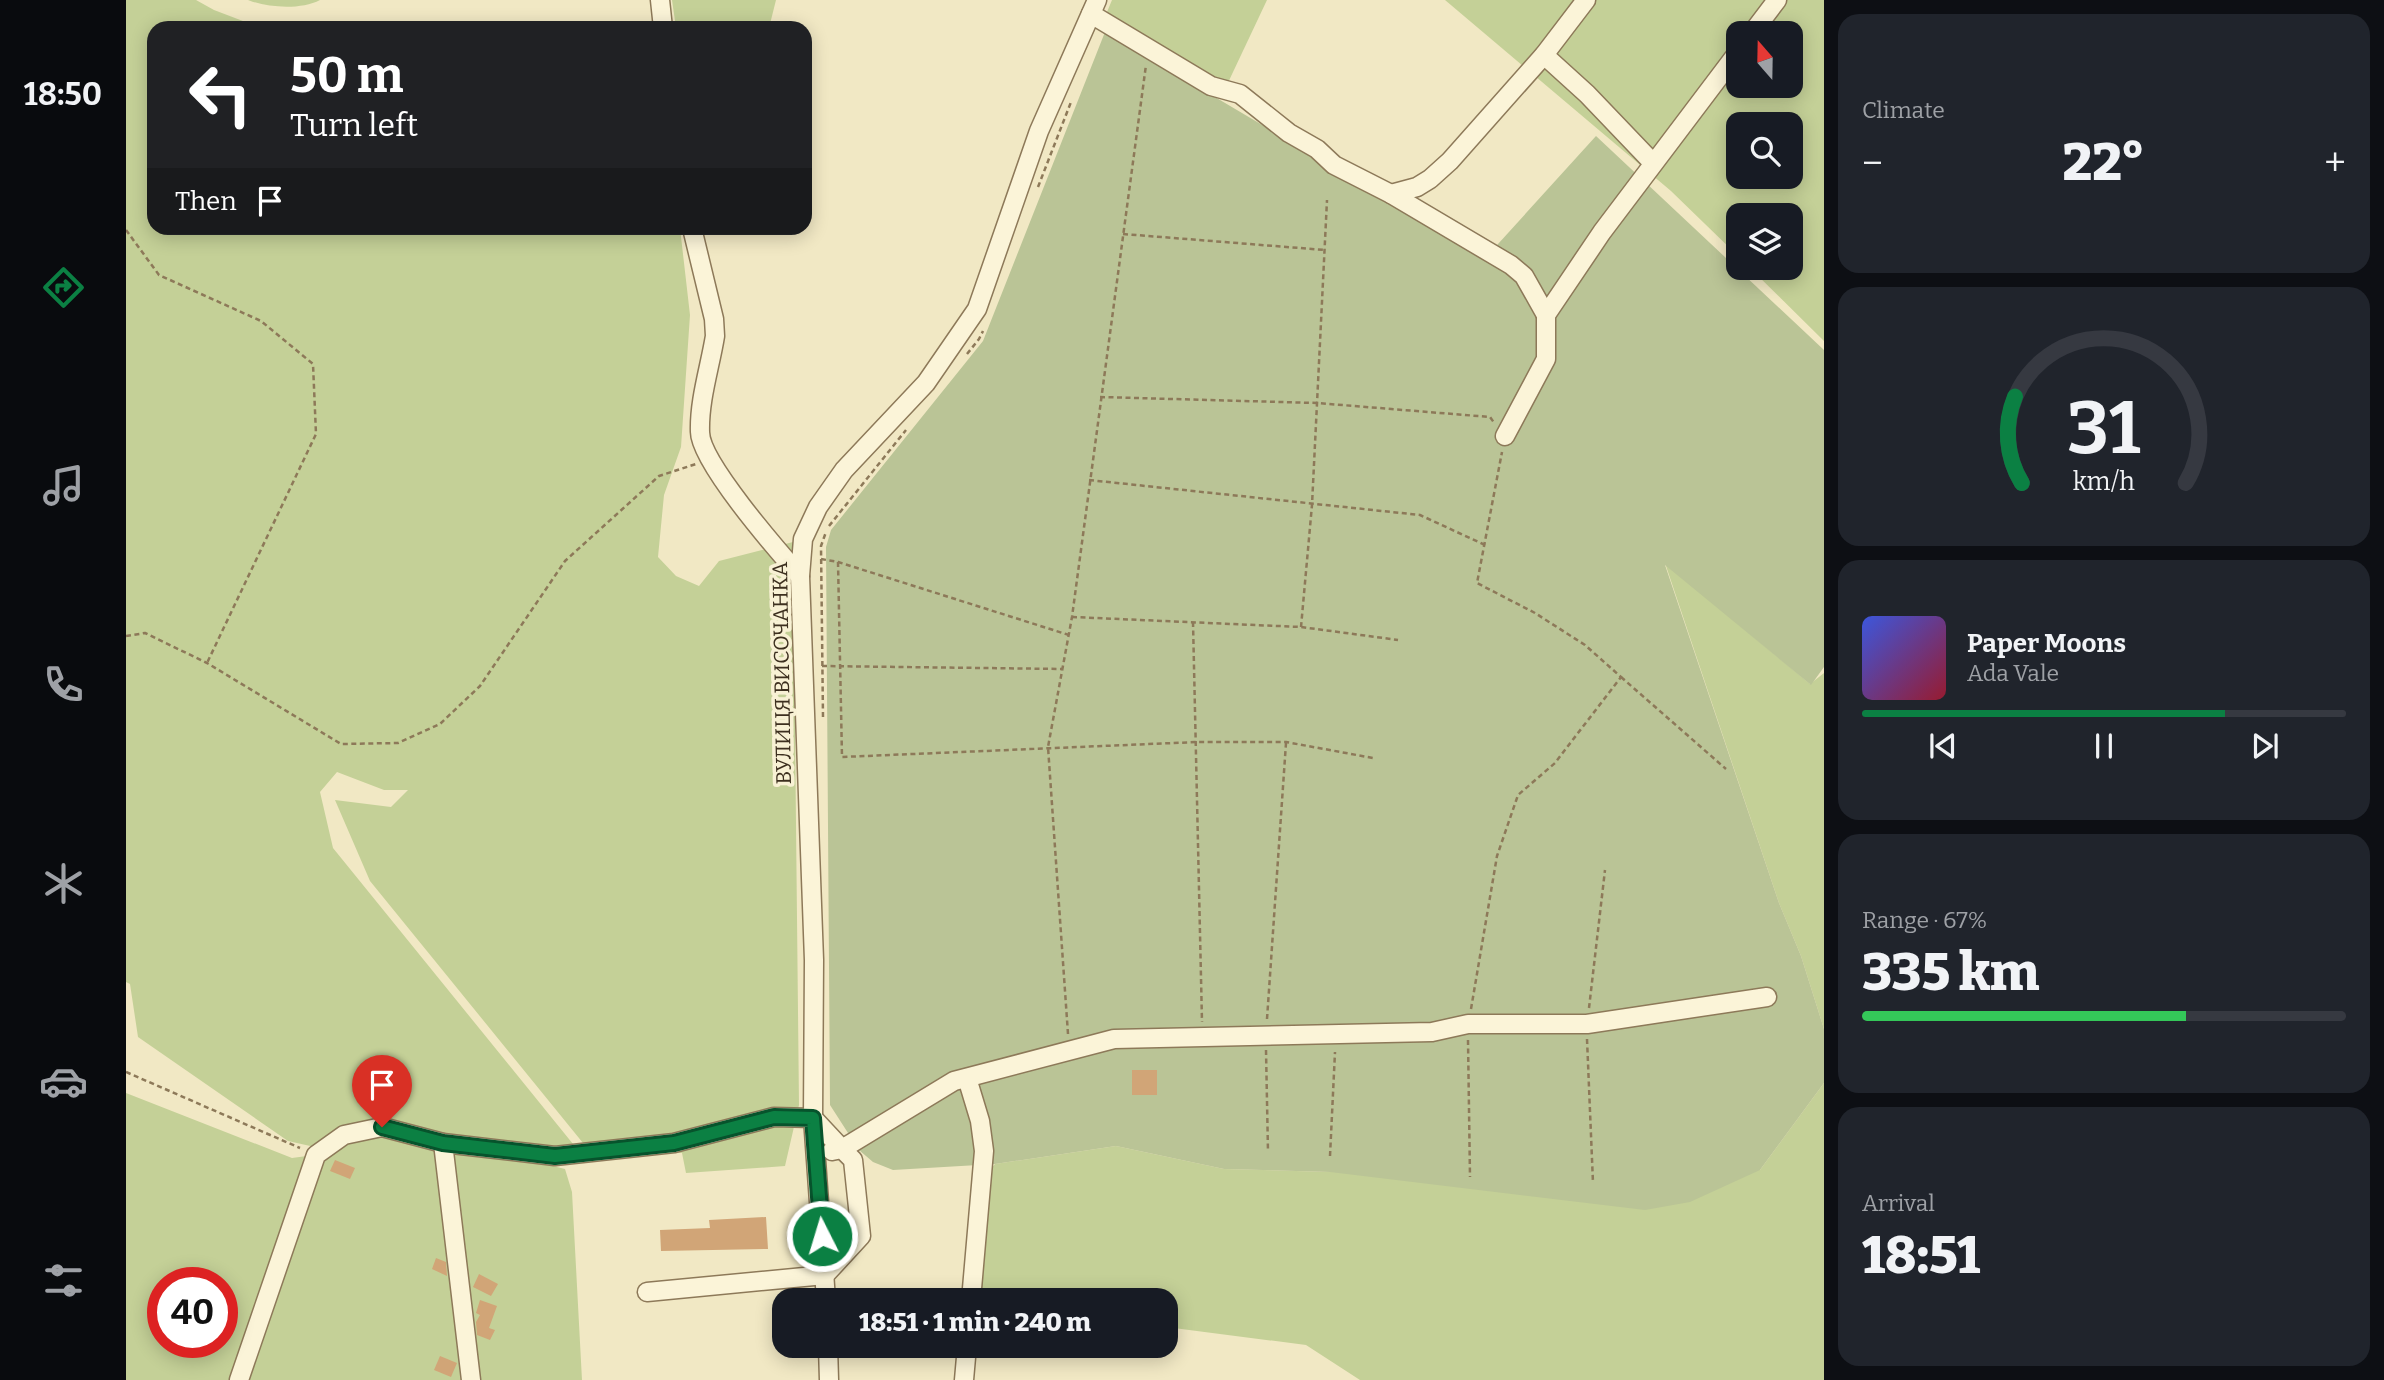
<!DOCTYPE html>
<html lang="en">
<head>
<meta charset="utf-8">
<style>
	:root { --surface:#171b24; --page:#20242c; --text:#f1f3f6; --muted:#9ea1a6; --line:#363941; --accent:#0b8043 }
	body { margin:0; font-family:Bitter,serif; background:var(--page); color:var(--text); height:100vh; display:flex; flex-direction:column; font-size:26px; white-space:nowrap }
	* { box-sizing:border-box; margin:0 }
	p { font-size:23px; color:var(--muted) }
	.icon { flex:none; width:38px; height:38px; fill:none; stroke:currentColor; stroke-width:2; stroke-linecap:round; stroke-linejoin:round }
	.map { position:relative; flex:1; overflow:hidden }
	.details { display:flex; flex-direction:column; gap:14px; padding:14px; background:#0d0f14; width:560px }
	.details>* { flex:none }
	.top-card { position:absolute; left:21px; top:21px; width:665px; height:214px; border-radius:21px; box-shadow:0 4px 18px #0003; background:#202124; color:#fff; overflow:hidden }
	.needle { width:46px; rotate:340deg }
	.controls { position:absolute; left:1600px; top:21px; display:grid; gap:14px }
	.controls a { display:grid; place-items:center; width:77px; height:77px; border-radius:14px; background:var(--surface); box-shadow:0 4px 18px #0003; font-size:35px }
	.speed { position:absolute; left:21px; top:1267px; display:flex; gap:14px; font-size:35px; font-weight:700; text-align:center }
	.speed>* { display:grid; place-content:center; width:91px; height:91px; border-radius:50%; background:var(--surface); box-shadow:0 4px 18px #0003; line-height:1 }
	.speed .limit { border:10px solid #d22; background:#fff; color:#111 }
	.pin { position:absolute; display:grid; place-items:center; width:60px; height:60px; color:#fff; margin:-72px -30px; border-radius:50% 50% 50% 0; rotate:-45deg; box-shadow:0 0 7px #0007 }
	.pin .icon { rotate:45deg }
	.me { position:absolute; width:77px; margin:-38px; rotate:355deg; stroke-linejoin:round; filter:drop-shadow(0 0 5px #0008) }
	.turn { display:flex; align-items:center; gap:24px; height:147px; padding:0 28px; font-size:32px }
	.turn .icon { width:91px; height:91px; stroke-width:2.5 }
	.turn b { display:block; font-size:49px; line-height:60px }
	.then { display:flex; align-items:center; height:66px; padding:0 28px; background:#0003; gap:14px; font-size:26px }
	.big { font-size:52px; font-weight:800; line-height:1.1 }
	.details .card { flex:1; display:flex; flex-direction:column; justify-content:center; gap:10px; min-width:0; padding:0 24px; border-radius:21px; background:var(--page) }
	.details .dial { align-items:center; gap:0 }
	.dial svg { height:182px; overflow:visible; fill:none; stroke:var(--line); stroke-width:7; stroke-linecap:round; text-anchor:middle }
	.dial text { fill:var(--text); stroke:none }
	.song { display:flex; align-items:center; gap:21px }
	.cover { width:84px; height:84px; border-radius:10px; background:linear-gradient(135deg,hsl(230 70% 55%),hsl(350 70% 35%)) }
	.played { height:7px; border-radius:4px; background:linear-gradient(90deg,var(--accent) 75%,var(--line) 75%) }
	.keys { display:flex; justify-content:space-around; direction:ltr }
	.heat { display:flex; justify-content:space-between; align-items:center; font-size:38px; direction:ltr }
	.charge { height:10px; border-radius:5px; background:linear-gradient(90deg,#34c759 67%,var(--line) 0) }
	.trip { position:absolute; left:646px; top:1288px; width:406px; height:70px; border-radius:21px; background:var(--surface); box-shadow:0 4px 18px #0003; font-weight:800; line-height:70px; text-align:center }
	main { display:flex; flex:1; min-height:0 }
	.menu { display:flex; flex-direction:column; width:126px; justify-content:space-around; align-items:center; background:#090b0e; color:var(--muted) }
	.menu .icon { width:49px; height:49px }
	.menu .current { color:var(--accent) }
	.menu b { font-size:32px; color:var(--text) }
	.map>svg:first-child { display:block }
</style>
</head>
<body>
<main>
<nav class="menu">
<b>18:50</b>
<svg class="icon current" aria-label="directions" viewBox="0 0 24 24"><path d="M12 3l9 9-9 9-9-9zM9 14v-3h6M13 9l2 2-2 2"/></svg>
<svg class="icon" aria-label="music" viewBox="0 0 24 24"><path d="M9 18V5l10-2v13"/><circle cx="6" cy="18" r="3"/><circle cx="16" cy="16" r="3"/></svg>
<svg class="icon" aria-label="phone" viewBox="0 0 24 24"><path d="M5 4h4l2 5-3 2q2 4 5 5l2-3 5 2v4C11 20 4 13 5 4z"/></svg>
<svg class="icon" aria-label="climate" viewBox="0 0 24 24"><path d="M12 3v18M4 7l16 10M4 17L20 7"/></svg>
<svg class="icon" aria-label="car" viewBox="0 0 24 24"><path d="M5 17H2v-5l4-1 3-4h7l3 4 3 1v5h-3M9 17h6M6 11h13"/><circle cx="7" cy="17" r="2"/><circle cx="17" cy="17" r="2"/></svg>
<svg class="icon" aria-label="filters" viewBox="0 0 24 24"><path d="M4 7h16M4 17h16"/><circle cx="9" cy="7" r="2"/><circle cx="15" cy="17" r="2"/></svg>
</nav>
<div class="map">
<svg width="1698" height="1380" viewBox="0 0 1698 1380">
	<rect width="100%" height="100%" fill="#f1e8c4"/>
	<!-- green -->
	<g fill="#c4d097" fill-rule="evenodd">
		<path d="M0,0H70L88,10L135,28H28V228H554L564,315L555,447L538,495L532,557L550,576L573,586L593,561L667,542L673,1105L659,1166L560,1173L556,1153L457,1143L244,881L209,800L265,807L282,790H258L211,772L194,792L207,848L447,1144L406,1150L326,1141L439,1169L446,1192L456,1380H0V1093L166,1158L211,1152L162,1141L12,1037L4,984L0,982ZM37,1283H96V1342H37Z"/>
		<path d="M122,0H194C175,10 142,8 122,0Z"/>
		<path d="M546,0H650L643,28H550Z"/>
		<path d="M986,0H1141L1099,89L981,12Z"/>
		<path d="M1319,0H1698V341L1624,268H1664V215H1612V256L1545,191ZM1612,33H1664V86H1612ZM1612,124H1664V177H1612Z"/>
		<path d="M1539,563L1684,684L1698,673V1029L1675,956L1653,903Z"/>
		<path d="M1698,1083V1380H1234L1180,1345L1040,1327V1300H851L859,1176L869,1164L990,1146L1098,1169L1204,1172L1634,1170Z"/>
	</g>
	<!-- cemetery -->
	<path fill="#bac496" d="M979,32L1309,227L1362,255L1470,136L1698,350V667L1685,685L1539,565L1653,903L1675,956L1698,1029V1083L1634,1170L1564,1202L1519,1210L1204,1172L1098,1169L990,1146L869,1164L767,1170L747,1162L733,1150L704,1105L700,547L705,530L857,341Z"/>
	<!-- building -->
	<g fill="#d1a577">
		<rect x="1006" y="1070" width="25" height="25"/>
		<path d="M209,1160L229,1168L224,1179L204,1171Z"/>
		<path d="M640,1217L642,1249L535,1251L534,1230L584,1228L583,1220Z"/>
		<path d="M310,1258L320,1262L321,1276L306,1269Z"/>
		<path d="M353,1274L372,1284L365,1296L347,1287Z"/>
		<path d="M354,1300L371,1306L363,1328L369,1330L364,1340L351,1335L350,1322L354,1315L350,1313Z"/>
		<path d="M314,1356L331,1363L325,1377L308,1370Z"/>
	</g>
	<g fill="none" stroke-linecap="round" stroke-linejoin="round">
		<defs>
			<g id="minor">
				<path d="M534,0L537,28"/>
				<path d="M965,14L1085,86L1114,94L1163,133L1191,149L1208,165L1265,194L1385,265L1398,276L1420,315"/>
				<path d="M1626,33L1651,0"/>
				<path d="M1418,55L1461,94L1527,163"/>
				<path d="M1265,194L1291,187L1304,179L1324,161L1418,55L1460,0"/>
				<path d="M566,228L588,319L589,336C584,367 573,400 574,432C574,462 652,551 674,576"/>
				<path d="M1379,436L1420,359V315L1476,232L1612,52"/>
				<path d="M841,1078L854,1121L858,1151L845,1300"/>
				<path d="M317,1143L345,1380"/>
				<path d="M521,1292L699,1275L735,1236L727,1160L716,1149L706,1151"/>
				<path d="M700,1300L687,1118L688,960L674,576L677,539L692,507L718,470L800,383L851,309L913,131L971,0"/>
				<path d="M702,1346L703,1380"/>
				<path d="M113,1380L190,1155L218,1135L256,1127L317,1143L429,1156L548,1143L648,1117L687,1118L716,1149L828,1081L988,1039L1306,1032L1342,1024H1461L1641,997"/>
				<path d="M838,1380L841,1346"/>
			</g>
		</defs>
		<!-- minor casing -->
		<use href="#minor" stroke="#8d7959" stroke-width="21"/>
		<!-- path -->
		<g stroke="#8d7959" stroke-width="2.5" stroke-dasharray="5 3.5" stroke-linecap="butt">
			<path d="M912,187L945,102"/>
			<path d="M0,230L33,275L135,321L187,364L190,434L81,663"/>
			<path d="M997,234L1199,250"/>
			<path d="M841,354L853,339L857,331"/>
			<path d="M974,397L1191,403L1364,417L1369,424"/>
			<path d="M963,480L1294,515L1359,545"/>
			<path d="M703,526L780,430"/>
			<path d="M695,559L712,562L943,635"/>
			<path d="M712,562L716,757L1071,742H1160L1247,758"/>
			<path d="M946,617L1175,627L1272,640"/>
			<path d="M1067,622L1076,1022"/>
			<path d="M1175,627L1186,505L1201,200"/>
			<path d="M0,636L19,633L81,663L215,744L272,743L314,724L354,686L439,561L533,476L570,464"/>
			<path d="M696,666L936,669"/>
			<path d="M1495,677L1600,769"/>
			<path d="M697,717L695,546L700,532"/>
			<path d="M1463,1008L1479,870"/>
			<path d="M1345,1009L1371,856L1392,795L1429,763L1495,677L1459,645L1409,613L1351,583L1376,452"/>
			<path d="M1141,1019L1160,743"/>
			<path d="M942,1034L922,747L946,617L1020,65"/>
			<path d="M1461,1039L1467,1183"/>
			<path d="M1342,1040L1344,1177"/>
			<path d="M1140,1050L1142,1152"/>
			<path d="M0,1072L174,1148"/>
			<path d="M1204,1156L1209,1052"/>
		</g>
		<!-- minor -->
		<use href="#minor" stroke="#fbf4d8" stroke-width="18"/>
	</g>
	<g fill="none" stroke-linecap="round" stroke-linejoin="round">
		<defs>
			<path id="route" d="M256,1127L317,1143L429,1156L548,1143L648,1117L687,1118L696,1236"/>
		</defs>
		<!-- route casing -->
		<use href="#route" stroke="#07532c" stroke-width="18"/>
		<!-- route -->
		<use href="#route" stroke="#0b8043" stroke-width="12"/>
	</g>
	<g text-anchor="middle" stroke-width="7" stroke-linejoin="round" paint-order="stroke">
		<!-- street labels -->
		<g font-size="21" fill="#3c2f1e" stroke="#f8f1d4">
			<text transform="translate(656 673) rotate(-91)" y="7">ВУЛИЦЯ ВИСОЧАНКА</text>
		</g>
	</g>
</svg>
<div class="controls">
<a><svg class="needle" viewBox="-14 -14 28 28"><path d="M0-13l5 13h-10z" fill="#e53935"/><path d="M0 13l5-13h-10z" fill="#9ea1a6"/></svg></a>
<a><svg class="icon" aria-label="search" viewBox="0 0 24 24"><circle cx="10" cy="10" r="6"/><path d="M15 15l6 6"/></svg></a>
<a><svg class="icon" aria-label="layers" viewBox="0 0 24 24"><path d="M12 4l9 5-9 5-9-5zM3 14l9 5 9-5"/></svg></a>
</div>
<div class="speed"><div class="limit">40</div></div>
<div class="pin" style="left:256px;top:1127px;background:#d93025"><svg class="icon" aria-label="arrive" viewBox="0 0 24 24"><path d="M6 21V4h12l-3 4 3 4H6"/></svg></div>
<svg class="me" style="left:696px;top:1236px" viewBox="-20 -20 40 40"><circle r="17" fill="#0b8043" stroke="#fff" stroke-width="3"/><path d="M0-11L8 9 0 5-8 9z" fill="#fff"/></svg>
<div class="trip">18:51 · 1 min · 240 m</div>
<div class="top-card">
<div class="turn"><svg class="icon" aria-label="left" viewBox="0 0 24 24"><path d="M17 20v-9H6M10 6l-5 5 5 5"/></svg><div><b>50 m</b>Turn left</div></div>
<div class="then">Then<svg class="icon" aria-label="arrive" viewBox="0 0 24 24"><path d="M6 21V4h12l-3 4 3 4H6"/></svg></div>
</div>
</div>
<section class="details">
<div class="card"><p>Climate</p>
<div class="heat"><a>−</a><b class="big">22°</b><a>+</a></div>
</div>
<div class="card dial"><svg viewBox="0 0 100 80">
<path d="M14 69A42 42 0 1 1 86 69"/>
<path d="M14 69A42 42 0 0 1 11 31" stroke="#0b8043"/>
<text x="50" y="56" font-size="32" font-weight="700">31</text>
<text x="50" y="72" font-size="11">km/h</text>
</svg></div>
<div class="card">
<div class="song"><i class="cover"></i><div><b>Paper Moons</b><p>Ada Vale</p></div></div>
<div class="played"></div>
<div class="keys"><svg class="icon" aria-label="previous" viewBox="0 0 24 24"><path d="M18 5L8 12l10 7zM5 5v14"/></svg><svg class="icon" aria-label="pause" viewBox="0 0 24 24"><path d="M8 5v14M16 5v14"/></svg><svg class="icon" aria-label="next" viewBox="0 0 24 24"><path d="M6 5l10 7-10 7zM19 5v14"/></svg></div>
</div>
<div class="card"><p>Range · 67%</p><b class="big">335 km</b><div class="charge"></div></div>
<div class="card"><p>Arrival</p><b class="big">18:51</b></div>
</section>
</main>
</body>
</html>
